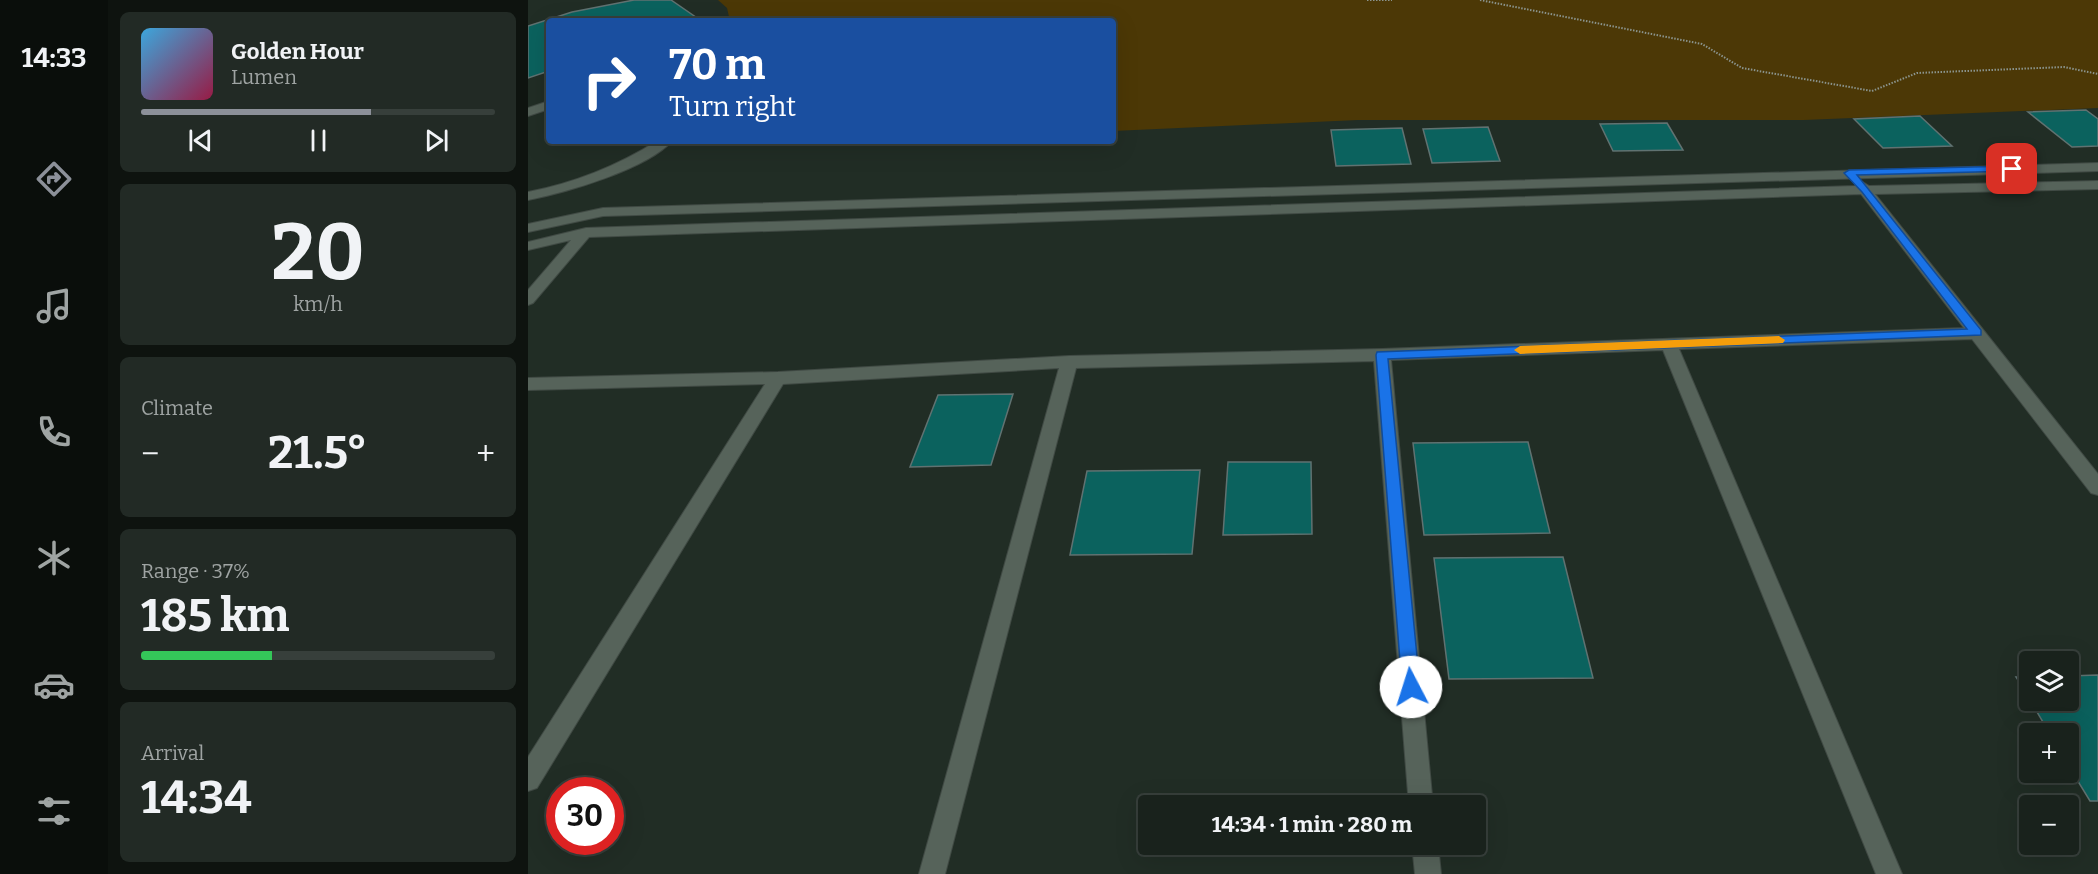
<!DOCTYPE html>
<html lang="en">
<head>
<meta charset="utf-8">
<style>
	:root { --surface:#19221c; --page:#222a25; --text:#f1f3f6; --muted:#9fa4a3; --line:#373f3b; --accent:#8c9099 }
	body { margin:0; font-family:Bitter,serif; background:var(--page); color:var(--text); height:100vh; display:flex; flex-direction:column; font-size:22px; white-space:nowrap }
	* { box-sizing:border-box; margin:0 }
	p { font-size:20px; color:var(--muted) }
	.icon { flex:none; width:33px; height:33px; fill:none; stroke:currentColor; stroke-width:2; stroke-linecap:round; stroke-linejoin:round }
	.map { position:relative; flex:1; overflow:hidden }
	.drawer { display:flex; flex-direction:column; gap:12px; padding:12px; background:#0e130f; width:420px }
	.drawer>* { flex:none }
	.top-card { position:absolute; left:18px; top:18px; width:570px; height:126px; border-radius:6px; box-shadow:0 6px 24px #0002,0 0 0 2px var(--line); background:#1a4fa0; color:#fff; overflow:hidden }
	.tools { position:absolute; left:1491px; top:651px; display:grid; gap:12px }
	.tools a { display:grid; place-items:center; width:60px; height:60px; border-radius:6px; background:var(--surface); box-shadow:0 6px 24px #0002,0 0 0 2px var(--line); font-size:30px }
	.speed { position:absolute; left:18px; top:777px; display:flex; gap:12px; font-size:30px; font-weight:700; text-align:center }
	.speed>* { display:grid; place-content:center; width:78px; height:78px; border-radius:50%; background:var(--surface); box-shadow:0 6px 24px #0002,0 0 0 2px var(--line); line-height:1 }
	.speed .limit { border:9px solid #d22; background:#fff; color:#111 }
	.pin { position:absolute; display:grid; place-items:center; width:51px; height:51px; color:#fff; margin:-26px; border-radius:12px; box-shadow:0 3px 9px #0006 }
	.me { position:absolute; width:66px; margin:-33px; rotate:355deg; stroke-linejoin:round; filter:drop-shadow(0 0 4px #0008) }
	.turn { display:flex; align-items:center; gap:21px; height:126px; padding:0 24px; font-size:27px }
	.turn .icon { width:78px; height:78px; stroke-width:2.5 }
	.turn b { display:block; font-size:42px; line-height:51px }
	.big { font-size:45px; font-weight:700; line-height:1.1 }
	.drawer .card { flex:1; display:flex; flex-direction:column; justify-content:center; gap:9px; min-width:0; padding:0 21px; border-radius:9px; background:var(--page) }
	.drawer .dial { align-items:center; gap:0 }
	.dial b { font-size:78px; line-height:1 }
	.song { display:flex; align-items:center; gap:18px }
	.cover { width:72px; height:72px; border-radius:9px; background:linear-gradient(135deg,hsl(200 70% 55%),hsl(340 70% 35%)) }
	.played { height:6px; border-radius:3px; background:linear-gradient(90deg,var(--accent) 65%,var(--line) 65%) }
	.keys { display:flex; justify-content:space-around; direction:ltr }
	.heat { display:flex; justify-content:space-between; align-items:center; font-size:33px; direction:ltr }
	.charge { height:9px; border-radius:4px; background:linear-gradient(90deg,#34c759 37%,var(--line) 0) }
	.trip { position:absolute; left:610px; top:795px; width:348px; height:60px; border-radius:6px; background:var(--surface); box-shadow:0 6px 24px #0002,0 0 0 2px var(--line); font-weight:700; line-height:60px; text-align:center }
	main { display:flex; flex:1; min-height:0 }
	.dock { display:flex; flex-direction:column; width:108px; justify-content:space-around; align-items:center; background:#0a0e0b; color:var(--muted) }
	.dock .icon { width:42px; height:42px }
	.dock .on { color:var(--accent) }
	.dock b { font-size:27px; color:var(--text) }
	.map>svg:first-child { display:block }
</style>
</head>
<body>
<main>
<nav class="dock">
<b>14:33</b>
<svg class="icon on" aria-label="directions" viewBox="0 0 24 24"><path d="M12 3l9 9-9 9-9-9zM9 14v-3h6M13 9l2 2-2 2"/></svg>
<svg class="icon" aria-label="music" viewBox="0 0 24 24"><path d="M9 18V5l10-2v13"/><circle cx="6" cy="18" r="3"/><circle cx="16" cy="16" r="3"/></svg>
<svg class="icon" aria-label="phone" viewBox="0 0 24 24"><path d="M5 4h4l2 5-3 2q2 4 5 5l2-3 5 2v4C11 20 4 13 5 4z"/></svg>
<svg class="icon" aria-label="climate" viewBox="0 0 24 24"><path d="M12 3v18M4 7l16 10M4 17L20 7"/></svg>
<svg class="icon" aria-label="car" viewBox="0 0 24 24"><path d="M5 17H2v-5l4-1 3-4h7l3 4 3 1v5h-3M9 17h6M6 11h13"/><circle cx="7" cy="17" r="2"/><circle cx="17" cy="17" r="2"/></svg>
<svg class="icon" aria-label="filters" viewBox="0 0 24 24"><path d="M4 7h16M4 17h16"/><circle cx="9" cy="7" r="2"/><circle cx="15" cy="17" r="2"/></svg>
</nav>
<section class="drawer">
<div class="card">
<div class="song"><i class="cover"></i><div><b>Golden Hour</b><p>Lumen</p></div></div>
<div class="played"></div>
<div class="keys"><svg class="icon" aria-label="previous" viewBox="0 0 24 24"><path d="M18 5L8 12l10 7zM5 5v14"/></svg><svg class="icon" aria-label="pause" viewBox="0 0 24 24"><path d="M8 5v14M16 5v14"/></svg><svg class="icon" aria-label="next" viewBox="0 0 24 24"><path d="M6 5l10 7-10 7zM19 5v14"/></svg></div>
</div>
<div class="card dial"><b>20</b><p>km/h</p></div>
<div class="card"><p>Climate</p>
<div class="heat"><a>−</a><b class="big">21.5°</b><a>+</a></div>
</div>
<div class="card"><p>Range · 37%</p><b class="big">185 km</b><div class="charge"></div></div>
<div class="card"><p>Arrival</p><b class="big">14:34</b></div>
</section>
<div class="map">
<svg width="1570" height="874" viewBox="0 0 1570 874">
	<rect width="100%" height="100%" fill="#212d25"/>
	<!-- green -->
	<path fill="#4c3806" d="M190,0H1570V108L1276,120H830L585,131V21H202L199,8Z"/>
	<!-- building -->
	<g fill="#0b625e" stroke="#607271" stroke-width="1.5">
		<path d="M106,0H143L172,20L21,21V71L0,78V26L44,12Z"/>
		<path d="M1558,110L1570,119V146L1544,147L1500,112Z"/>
		<path d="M1392,116L1424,146L1355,148L1326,119Z"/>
		<path d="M1139,123L1155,150L1085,151L1072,124Z"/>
		<path d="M960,127L972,161L904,163L895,129Z"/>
		<path d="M874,128L883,164L808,166L803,130Z"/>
		<path d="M485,394L463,465L382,467L410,395Z"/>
		<path d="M1000,442L1022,533L896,535L885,443Z"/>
		<path d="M700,462H783L784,534L695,535Z"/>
		<path d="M672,470L664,554L542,555L559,471Z"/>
		<path d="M1035,557L1065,678L921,679L906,558Z"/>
		<path d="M1570,675V801H1562L1540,765V734H1522L1502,700H1540V676Z"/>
		<path d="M1488,677H1502V699Z"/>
	</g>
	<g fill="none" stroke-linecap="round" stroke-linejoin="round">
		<defs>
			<g id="minor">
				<path d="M21,101V109L0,116V108Z"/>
				<path d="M129,141H144C119,169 37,193 0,200V192C46,183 89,166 129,141Z"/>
				<path d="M1570,163V171L75,216L0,232V224L75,208Z"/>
				<path d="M1333,181L1341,186L1570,181V189L1347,194L1570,474V495L1563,493L1444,339L1151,349L1374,874H1348L1135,350L863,360L905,806H881L846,361L548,368L417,874H391L531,368L255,384L9,788L0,791V757L237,384L0,390V378L250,372L541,356L854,349L1436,328L1333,194L61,237L5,303L0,305V290L43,240L0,250V242L58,228L1327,186L1328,182Z"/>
				<path d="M884,844H910L913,874H887Z"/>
			</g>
		</defs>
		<!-- minor casing -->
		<use href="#minor" stroke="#404a44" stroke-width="2"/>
		<!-- path -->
		<g stroke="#8b948d" stroke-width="2" stroke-dasharray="1.5 1.5" stroke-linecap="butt">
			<path d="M839,0H864"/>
			<path d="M952,0L1174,44L1214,68L1344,91L1389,73L1536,67L1570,74"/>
		</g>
		<!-- minor -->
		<use href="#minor" fill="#56635a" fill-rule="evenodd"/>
	</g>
	<!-- route -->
	<path fill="#1a73e8" stroke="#114b97" stroke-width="1.5" d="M1484,166L1489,169L1487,171L1329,175L1453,330V335L860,359L892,687L889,693L883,695L877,693L874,687L848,355L849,352L1439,329L1334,192L1316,173L1321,170Z"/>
	<!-- slow -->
	<path fill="#f59e0b" d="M1251,336L1257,340L1255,343L992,354L986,350L992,346Z"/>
</svg>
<div class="tools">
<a><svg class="icon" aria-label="layers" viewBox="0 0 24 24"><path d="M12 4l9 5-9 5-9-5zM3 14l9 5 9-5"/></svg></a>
<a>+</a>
<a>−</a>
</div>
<div class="speed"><div class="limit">30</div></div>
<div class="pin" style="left:1484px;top:169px;background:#d93025"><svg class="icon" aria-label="arrive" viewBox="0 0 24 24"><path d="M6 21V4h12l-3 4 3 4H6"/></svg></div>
<svg class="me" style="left:883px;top:687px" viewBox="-20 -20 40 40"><circle r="19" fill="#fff"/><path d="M0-13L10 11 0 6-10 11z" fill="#1a73e8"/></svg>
<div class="trip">14:34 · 1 min · 280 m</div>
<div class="top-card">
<div class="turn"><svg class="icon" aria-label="right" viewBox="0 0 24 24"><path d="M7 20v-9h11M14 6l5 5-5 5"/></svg><div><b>70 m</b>Turn right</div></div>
</div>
</div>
</main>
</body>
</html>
